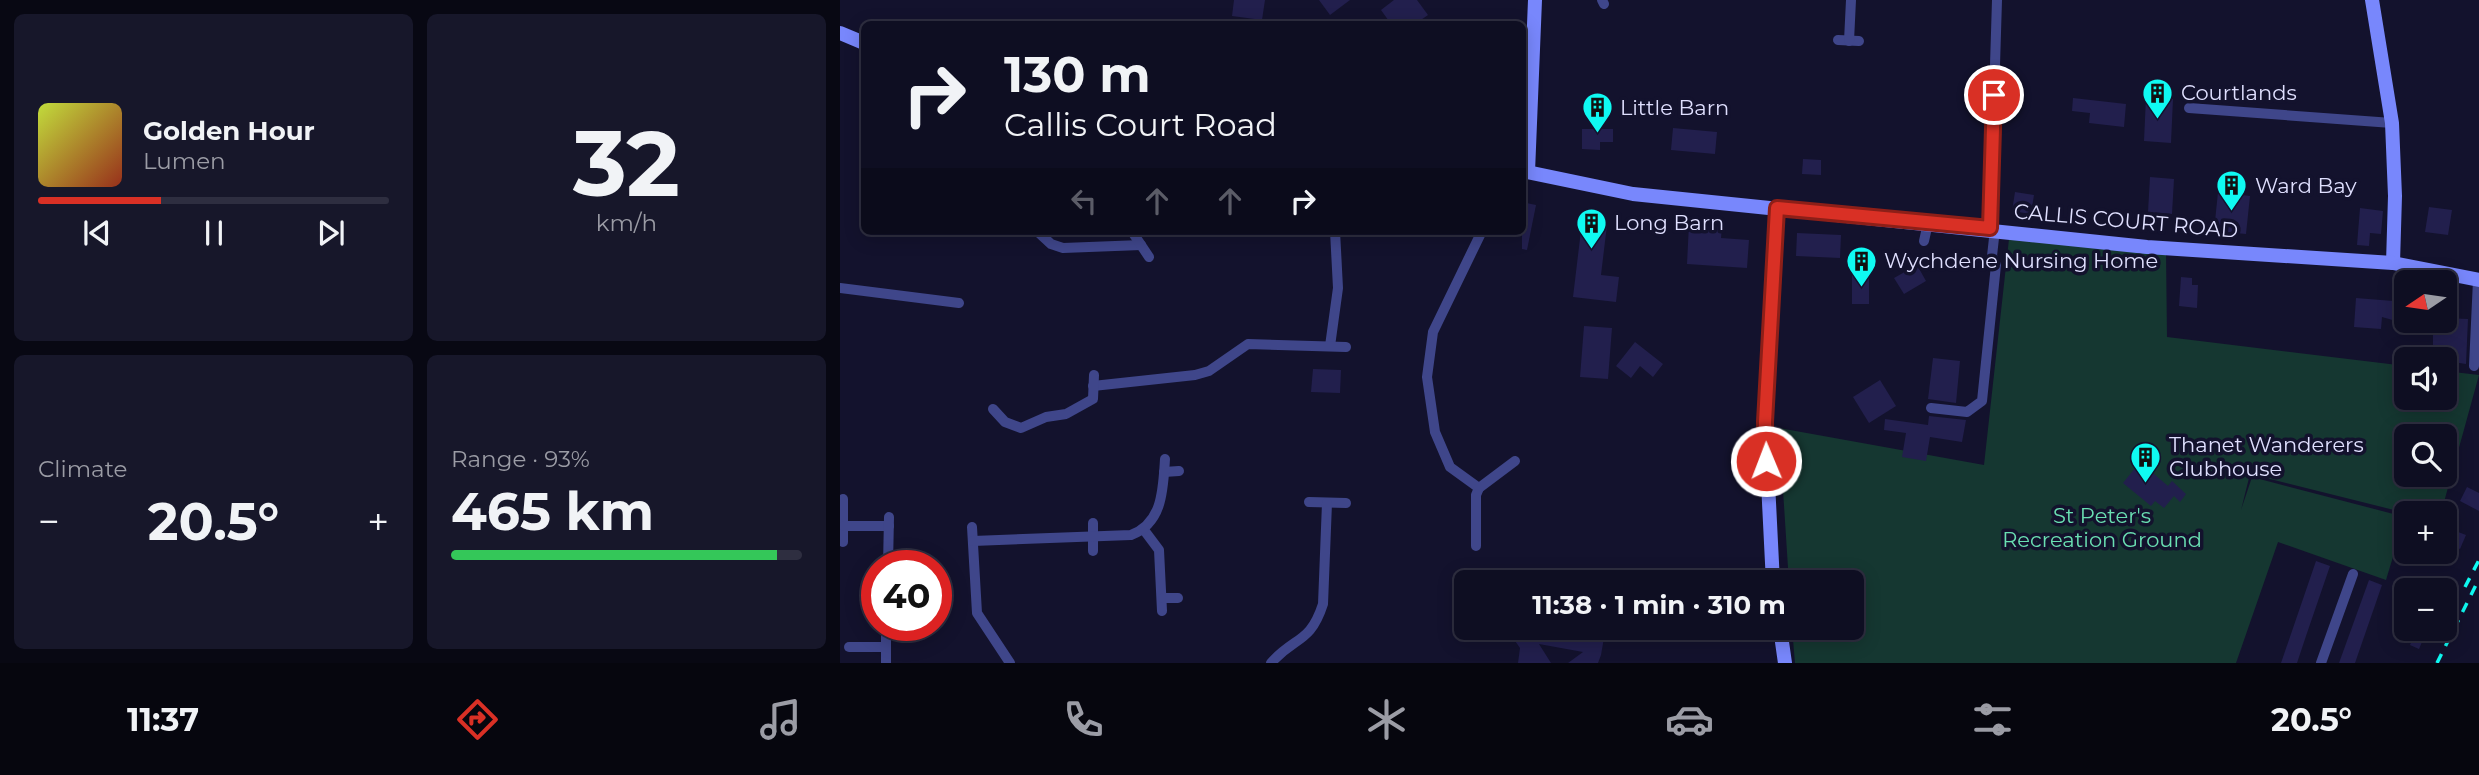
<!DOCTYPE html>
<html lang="en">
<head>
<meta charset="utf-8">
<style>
	:root { --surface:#0e0e22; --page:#17172a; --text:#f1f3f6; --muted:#9b9ca5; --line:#2e2e40; --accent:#d93025 }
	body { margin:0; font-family:Montserrat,sans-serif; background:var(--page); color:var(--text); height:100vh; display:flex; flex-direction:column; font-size:26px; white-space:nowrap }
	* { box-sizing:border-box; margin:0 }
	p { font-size:23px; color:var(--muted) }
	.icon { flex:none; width:38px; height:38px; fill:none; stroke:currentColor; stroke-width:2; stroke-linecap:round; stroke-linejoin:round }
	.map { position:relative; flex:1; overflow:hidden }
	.details { display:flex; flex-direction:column; gap:14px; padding:14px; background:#080813; width:840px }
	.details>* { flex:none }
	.top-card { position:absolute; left:21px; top:21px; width:665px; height:214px; border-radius:10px; box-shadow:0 4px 18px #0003,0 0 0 2px var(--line); background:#0e0e22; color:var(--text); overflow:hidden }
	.needle { width:46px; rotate:257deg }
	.tools { position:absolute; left:1554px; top:270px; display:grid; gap:14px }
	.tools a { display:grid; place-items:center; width:63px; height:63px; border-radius:10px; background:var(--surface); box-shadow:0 4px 18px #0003,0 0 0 2px var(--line); font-size:35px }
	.speed { position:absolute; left:21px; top:550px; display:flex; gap:14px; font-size:35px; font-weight:700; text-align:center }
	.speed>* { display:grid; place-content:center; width:91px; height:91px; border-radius:50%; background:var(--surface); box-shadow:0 4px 18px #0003,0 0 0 2px var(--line); line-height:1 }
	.speed .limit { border:10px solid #d22; background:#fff; color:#111 }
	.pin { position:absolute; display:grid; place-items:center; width:60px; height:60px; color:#fff; margin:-30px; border:4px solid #fff; border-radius:50%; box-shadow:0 2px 7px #0007 }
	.me { position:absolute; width:77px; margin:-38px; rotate:359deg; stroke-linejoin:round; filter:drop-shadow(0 0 5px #0008) }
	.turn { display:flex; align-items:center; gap:24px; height:147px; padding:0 28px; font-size:32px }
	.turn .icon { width:91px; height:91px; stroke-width:2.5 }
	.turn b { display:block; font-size:49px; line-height:60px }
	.lanes { display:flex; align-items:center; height:66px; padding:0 28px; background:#0003; justify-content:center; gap:35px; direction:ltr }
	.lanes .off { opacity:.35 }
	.big { font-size:52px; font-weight:700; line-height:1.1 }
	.details .tile { flex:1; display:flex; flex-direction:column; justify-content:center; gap:10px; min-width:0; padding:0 24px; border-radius:10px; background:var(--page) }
	.details .dial { align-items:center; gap:0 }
	.dial b { font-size:91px; line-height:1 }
	.song { display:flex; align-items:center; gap:21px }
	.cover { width:84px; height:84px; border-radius:10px; background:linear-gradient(135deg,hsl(70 70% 55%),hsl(10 70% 35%)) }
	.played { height:7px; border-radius:4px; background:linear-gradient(90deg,var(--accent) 35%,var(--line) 35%) }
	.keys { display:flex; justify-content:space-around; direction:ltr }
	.heat { display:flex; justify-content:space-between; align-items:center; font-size:38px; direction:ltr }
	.charge { height:10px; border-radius:5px; background:linear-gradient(90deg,#34c759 93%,var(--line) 0) }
	.details .tiles { flex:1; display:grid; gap:14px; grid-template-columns:repeat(2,1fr) }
	.trip { position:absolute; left:614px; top:570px; width:410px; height:70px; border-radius:10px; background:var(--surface); box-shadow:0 4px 18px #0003,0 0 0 2px var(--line); font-weight:700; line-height:70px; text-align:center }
	.tabs { display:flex; height:112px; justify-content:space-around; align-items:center; background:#06060e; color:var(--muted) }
	.tabs .icon { width:49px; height:49px }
	.tabs .on { color:var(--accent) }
	.tabs b { font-size:32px; color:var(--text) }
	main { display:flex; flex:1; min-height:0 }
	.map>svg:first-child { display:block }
</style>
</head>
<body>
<main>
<section class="details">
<div class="tiles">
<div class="tile">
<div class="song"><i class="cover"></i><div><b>Golden Hour</b><p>Lumen</p></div></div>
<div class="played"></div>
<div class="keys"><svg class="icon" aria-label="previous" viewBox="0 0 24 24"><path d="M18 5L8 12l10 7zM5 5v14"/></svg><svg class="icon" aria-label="pause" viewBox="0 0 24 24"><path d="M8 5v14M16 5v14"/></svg><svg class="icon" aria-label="next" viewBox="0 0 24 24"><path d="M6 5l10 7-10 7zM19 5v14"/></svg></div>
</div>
<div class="tile dial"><b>32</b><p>km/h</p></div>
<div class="tile"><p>Climate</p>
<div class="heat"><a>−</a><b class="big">20.5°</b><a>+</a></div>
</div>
<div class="tile"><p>Range · 93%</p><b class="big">465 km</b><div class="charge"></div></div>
</div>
</section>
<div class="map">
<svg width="1639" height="663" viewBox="0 0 1639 663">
	<rect width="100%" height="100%" fill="#13122d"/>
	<!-- green -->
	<path fill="#153731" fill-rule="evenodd" d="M1169,239L1326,252L1327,337L1566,366V397H1605V371L1639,375L1601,513H1566L1410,474L1401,510L1412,477L1565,517L1546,580L1438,542L1396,663H955L952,628H1012V583H949L939,428L1144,465ZM1566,436H1605V474H1566Z"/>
	<!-- building -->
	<g fill="#221f4d">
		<path d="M394,0H425L422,20L392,16Z"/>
		<path d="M479,0H510L490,15Z"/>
		<path d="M554,0H577L588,15L575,24H551L541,10Z"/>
		<path d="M1306,97L1333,99L1331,143L1304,141Z"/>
		<path d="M1233,98L1286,104L1284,127L1249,123L1250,113L1232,111Z"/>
		<path d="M833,128L877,132L875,154L831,150Z"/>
		<path d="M742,129H773V142H760V150L742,149Z"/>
		<path d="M963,159L981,160V175L962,174Z"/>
		<path d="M1310,177L1334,179L1332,214L1308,212Z"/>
		<path d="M1175,192L1194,195L1191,214L1172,211Z"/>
		<path d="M1378,192L1410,196L1406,234L1374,231Z"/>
		<path d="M682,202L696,205L687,250L682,249Z"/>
		<path d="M1589,207L1612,210L1608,235L1585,232Z"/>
		<path d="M1520,208L1543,211L1541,234L1530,233L1529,246L1517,245Z"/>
		<path d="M742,222L767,225L761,275L779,277L776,302L733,297Z"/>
		<path d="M849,224L882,227L881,238L909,240L907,268L847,264Z"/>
		<path d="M957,233L1001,235L1000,258L956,256Z"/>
		<path d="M1077,265L1086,281L1064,294L1054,278Z"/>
		<rect x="1012" y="271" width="17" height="33"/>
		<path d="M1341,277L1352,278V285H1358L1357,308L1339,306Z"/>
		<path d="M1516,298L1566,302V314L1558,312L1556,321L1542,317L1541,329L1514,327Z"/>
		<path d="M1605,318L1628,319L1626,364L1593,359V320H1605Z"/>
		<path d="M744,326L772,328L768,379L740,377Z"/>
		<path d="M795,342L823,364L813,377L800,366L791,378L776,366Z"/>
		<path d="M1093,358L1120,361L1116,403L1088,399Z"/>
		<path d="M473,369L501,370L500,393L471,392Z"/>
		<path d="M1040,380L1056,406L1029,423L1013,397Z"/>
		<path d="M1089,416L1126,420L1122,442L1090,437L1086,461L1062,457L1066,433L1044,430L1045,419L1088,425Z"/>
		<path d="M1300,462L1328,486L1332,481L1346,494L1340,502L1334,496L1324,508L1315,501L1311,506L1283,483Z"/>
		<path d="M1627,487L1639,493V511L1620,501Z"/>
		<path d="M1605,527L1626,535L1620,549L1605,543Z"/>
		<path d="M1476,561L1490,566L1466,636L1457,663H1441Z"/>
		<path d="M1529,580L1542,585L1515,663H1499Z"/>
		<path d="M675,628H762L765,632L761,655L758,663H728L743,652L699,644L711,663H678L680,648L673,638Z"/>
		<path d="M1577,628H1588L1579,649L1570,645Z"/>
	</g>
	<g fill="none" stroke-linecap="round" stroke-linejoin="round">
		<!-- street -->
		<g stroke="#3f468a" stroke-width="10">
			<path d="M762,0L764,4"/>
			<path d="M998,40L1019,41"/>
			<path d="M1009,41L1011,0"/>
			<path d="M1349,108L1552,123"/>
			<path d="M1150,228L1157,0"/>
			<path d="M197,231L211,244L223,248L301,245"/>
			<path d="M293,233L309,257"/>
			<path d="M1084,241L1088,223"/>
			<path d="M0,288L119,303"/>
			<path d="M490,346L498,288L495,231"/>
			<path d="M1634,366L1638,280"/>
			<path d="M253,386L355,375L369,371L408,344L506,347"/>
			<path d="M1091,408L1127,412L1142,401L1156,265L1152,256L1155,229"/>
			<path d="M153,409L165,422L181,428L206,417L226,414L253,399L254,375"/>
			<path d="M324,472L339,471"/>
			<path d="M639,488L610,467L595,432L587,377L593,332L642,231"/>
			<path d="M3,499V542"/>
			<path d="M469,502L506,503"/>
			<path d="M253,523V551"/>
			<path d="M4,526H49"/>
			<path d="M132,527L137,613L170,663"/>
			<path d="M304,530L319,550L322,611"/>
			<path d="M133,541L291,535C323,523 323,489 325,459"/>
			<path d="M636,546V495L639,488L675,461"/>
			<path d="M48,565L49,517"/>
			<path d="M323,598H338"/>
			<path d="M9,647H46"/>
			<path d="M46,663V625"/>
			<path d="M431,663C455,636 470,644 483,604L487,503"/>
			<path d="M1481,663L1513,574"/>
		</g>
		<!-- secondary -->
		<g stroke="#7887fc" stroke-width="14">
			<path d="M1532,0L1552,123L1555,196L1553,263"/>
			<path d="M0,33L24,43"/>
			<path d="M682,171L793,194L1307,247L1553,263L1639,280"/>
			<path d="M688,172L695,0"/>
			<path d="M933,583L925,422L937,208"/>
			<path d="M940,628L945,663"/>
		</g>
		<!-- rail -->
		<g stroke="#0ffaf2" stroke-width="3.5" stroke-dasharray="10 9" stroke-linecap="butt">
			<path d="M1625,587L1639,560"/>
			<path d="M1597,663L1639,579"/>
		</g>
	</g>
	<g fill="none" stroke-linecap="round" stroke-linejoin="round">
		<defs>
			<path id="route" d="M926,461L925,422L937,208L1150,228L1154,95"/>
		</defs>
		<!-- route casing -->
		<use href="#route" stroke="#8d1f18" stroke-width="18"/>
		<!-- route -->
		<use href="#route" stroke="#d93025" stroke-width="12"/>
	</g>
	<!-- icons -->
	<defs>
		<symbol id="building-pin" viewBox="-11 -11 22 30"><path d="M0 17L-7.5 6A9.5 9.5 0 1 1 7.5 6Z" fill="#0ffaf2" stroke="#13122d"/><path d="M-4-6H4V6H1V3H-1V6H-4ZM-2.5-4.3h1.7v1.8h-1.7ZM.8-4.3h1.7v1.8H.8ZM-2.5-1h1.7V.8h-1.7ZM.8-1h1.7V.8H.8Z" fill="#111"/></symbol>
	</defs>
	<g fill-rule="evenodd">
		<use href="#building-pin" x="1300" y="76" width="35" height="47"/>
		<use href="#building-pin" x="740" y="90" width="35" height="47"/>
		<use href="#building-pin" x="1374" y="168" width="35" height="47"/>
		<use href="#building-pin" x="734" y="206" width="35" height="47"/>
		<use href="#building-pin" x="1004" y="244" width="35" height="47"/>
		<use href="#building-pin" x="1288" y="440" width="35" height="47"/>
	</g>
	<g text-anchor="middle" stroke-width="7" stroke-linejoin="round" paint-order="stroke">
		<!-- poi labels -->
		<g font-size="21" fill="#dfdffe" stroke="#13122d" text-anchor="start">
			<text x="1341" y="100">Courtlands</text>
			<text x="780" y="115">Little Barn</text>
			<text x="1415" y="193">Ward Bay</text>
			<text x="774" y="230">Long Barn</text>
			<text x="1044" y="268">Wychdene Nursing Home</text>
			<text x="1329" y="452">Thanet Wanderers<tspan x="1329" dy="24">Clubhouse</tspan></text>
		</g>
		<!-- street labels -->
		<g font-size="21" fill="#dfdffe" stroke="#13122d">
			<text transform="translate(1286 221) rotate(5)" y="7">CALLIS COURT ROAD</text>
		</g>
		<!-- park labels -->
		<g font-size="21" fill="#6adfb2" stroke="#13122d">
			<text x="1262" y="523">St Peter's<tspan x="1262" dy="24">Recreation Ground</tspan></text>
		</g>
	</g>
</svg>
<div class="tools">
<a><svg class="needle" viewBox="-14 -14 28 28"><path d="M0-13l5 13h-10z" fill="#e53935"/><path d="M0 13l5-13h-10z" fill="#9b9ca5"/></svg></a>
<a><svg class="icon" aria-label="sound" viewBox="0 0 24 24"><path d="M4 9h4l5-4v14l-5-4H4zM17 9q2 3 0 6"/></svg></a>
<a><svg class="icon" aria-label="search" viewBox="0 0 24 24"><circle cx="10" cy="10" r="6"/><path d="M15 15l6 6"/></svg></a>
<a>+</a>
<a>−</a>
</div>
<div class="speed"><div class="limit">40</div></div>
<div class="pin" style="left:1154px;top:95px;background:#d93025"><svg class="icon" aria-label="arrive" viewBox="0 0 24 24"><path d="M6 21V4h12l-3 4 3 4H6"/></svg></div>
<svg class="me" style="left:926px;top:461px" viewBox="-20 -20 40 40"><circle r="17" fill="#d93025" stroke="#fff" stroke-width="3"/><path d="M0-11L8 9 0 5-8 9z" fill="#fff"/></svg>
<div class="trip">11:38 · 1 min · 310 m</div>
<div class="top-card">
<div class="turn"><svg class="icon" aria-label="right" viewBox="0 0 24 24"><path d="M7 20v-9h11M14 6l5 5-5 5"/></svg><div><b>130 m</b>Callis Court Road</div></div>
<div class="lanes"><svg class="icon off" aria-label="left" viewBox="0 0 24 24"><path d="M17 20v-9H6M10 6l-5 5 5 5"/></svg><svg class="icon off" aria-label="ahead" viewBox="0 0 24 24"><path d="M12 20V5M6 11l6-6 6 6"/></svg><svg class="icon off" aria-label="ahead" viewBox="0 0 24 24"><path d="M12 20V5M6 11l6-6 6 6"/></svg><svg class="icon" aria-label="right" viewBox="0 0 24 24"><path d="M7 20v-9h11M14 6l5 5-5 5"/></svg></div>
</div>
</div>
</main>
<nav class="tabs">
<b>11:37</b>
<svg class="icon on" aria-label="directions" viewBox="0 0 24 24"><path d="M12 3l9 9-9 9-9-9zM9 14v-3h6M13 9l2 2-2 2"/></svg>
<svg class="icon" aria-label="music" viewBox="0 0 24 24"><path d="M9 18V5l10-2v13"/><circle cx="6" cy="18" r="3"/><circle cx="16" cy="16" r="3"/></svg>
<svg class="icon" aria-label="phone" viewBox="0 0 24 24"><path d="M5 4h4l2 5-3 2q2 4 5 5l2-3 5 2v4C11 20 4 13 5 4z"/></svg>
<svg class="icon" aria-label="climate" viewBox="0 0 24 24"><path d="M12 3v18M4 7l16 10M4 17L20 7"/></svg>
<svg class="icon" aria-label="car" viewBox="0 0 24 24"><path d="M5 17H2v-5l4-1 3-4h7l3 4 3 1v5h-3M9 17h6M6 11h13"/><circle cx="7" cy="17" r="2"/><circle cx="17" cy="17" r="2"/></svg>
<svg class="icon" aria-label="filters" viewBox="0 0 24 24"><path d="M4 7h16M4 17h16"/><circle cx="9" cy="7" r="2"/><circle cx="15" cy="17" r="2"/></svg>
<b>20.5°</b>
</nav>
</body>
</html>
